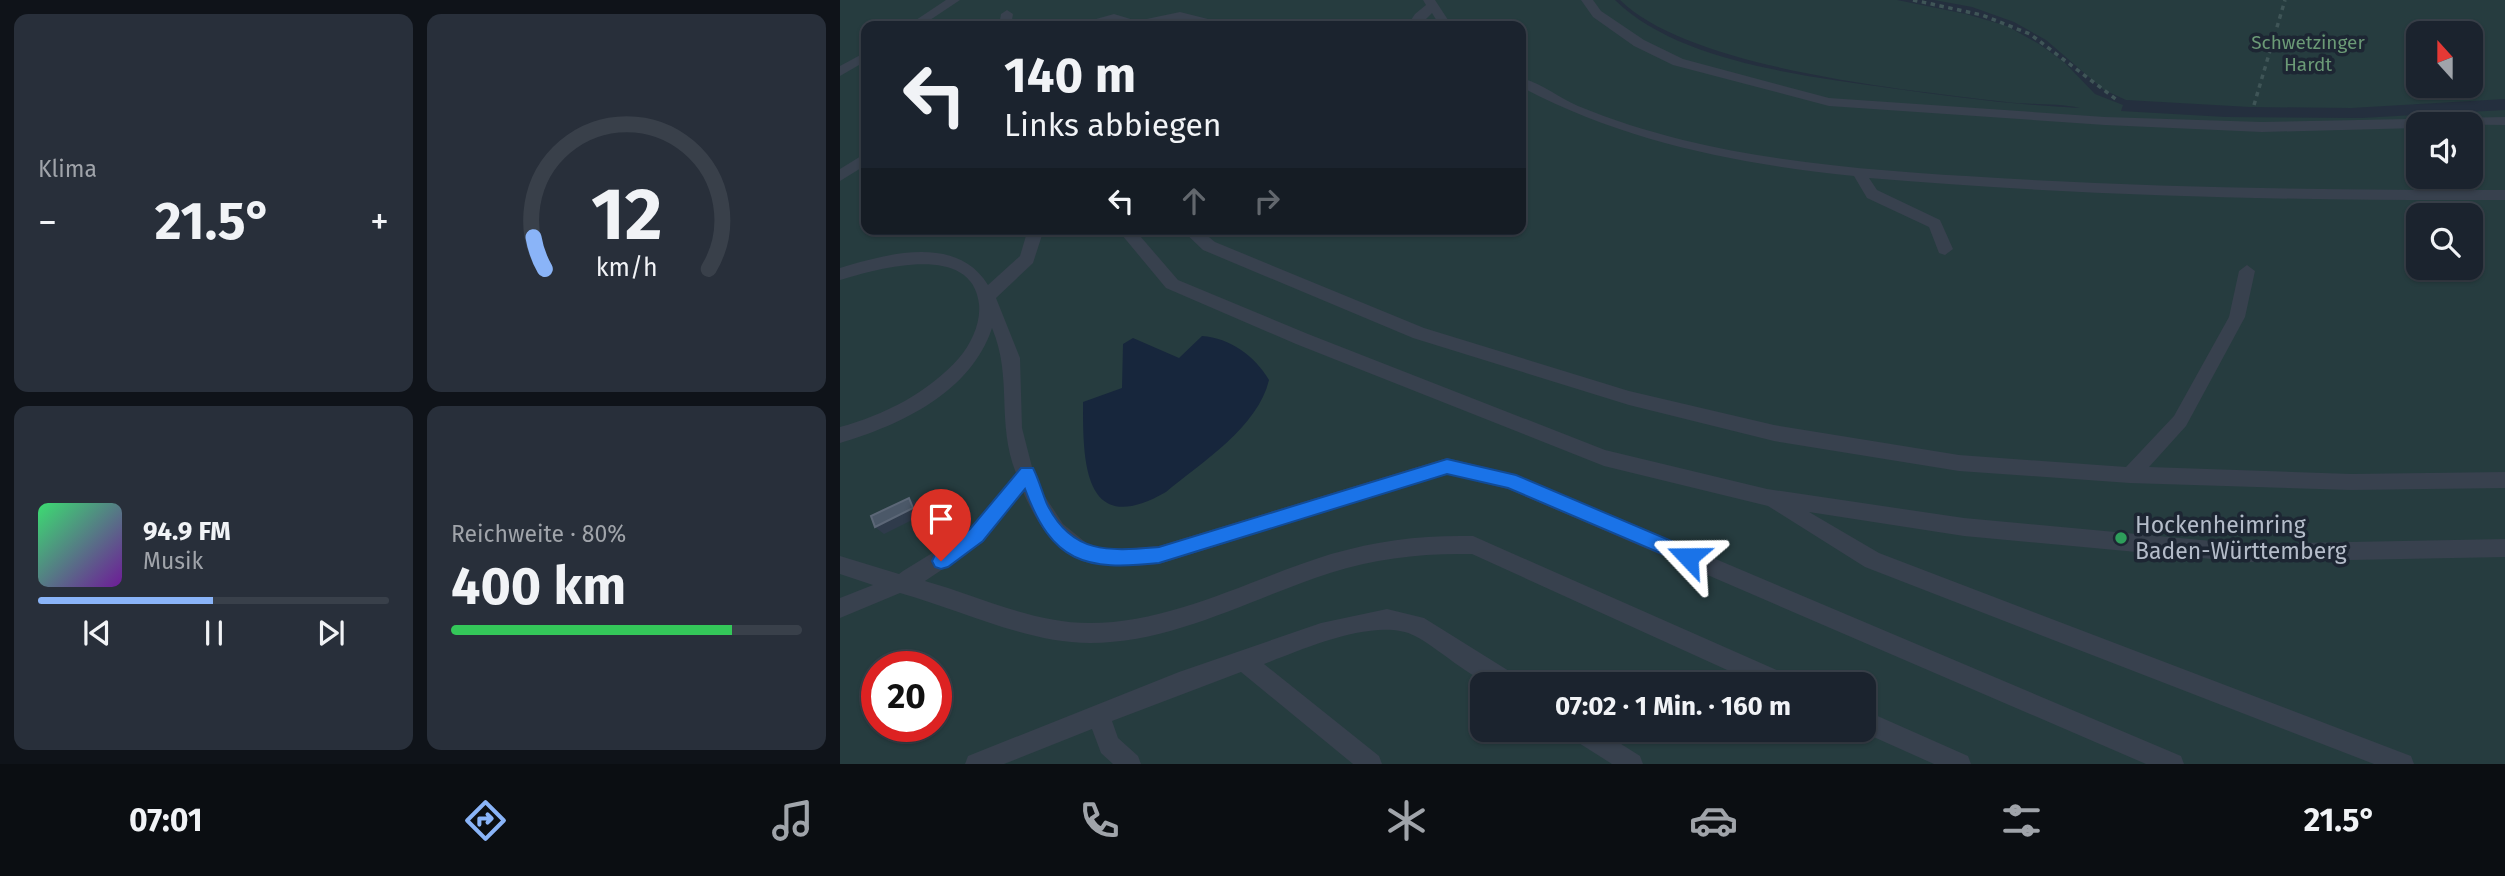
<!DOCTYPE html>
<html lang="de">
<head>
<meta charset="utf-8">
<style>
	:root { --surface:#1b232e; --page:#282f3a; --text:#f1f3f6; --muted:#a0a4aa; --line:#39404a; --accent:#8ab4f8 }
	body { margin:0; font-family:"Fira Sans",sans-serif; background:var(--page); color:var(--text); height:100vh; display:flex; flex-direction:column; font-size:26px; white-space:nowrap }
	* { box-sizing:border-box; margin:0 }
	p { font-size:23px; color:var(--muted) }
	.icon { flex:none; width:38px; height:38px; fill:none; stroke:currentColor; stroke-width:2; stroke-linecap:round; stroke-linejoin:round }
	.map { position:relative; flex:1; overflow:hidden }
	.details { display:flex; flex-direction:column; gap:14px; padding:14px; background:#0f1319; width:840px }
	.details>* { flex:none }
	.guide { position:absolute; left:21px; top:21px; width:665px; height:214px; border-radius:14px; box-shadow:0 2px 5px #0004,0 0 0 2px var(--line); background:#1b232e; color:var(--text); overflow:hidden }
	.needle { width:46px; rotate:339deg }
	.tools { position:absolute; left:1566px; top:21px; display:grid; gap:14px }
	.tools a { display:grid; place-items:center; width:77px; height:77px; border-radius:14px; background:var(--surface); box-shadow:0 2px 5px #0004,0 0 0 2px var(--line); font-size:35px }
	.speed { position:absolute; left:21px; top:651px; display:flex; gap:14px; font-size:35px; font-weight:700; text-align:center }
	.speed>* { display:grid; place-content:center; width:91px; height:91px; border-radius:50%; background:var(--surface); box-shadow:0 2px 5px #0004,0 0 0 2px var(--line); line-height:1 }
	.speed .limit { border:10px solid #d22; background:#fff; color:#111 }
	.pin { position:absolute; display:grid; place-items:center; width:60px; height:60px; color:#fff; margin:-72px -30px; border-radius:50% 50% 50% 0; rotate:-45deg; box-shadow:0 0 7px #0007 }
	.pin .icon { rotate:45deg }
	.me { position:absolute; width:77px; margin:-38px; rotate:293deg; stroke-linejoin:round; filter:drop-shadow(0 0 5px #0008) }
	.turn { display:flex; align-items:center; gap:24px; height:147px; padding:0 28px; font-size:32px }
	.turn .icon { width:91px; height:91px; stroke-width:2.5 }
	.turn b { display:block; font-size:49px; line-height:60px }
	.lanes { display:flex; align-items:center; height:66px; padding:0 28px; background:#0003; justify-content:center; gap:35px; direction:ltr }
	.lanes .off { opacity:.35 }
	.big { font-size:52px; font-weight:700; line-height:1.1 }
	.details .tile { flex:1; display:flex; flex-direction:column; justify-content:center; gap:10px; min-width:0; padding:0 24px; border-radius:14px; background:var(--page) }
	.details .dial { align-items:center; gap:0 }
	.dial svg { height:182px; overflow:visible; fill:none; stroke:var(--line); stroke-width:7; stroke-linecap:round; text-anchor:middle }
	.dial text { fill:var(--text); stroke:none }
	.song { display:flex; align-items:center; gap:21px }
	.cover { width:84px; height:84px; border-radius:10px; background:linear-gradient(135deg,hsl(140 70% 55%),hsl(280 70% 35%)) }
	.played { height:7px; border-radius:4px; background:linear-gradient(90deg,var(--accent) 50%,var(--line) 50%) }
	.keys { display:flex; justify-content:space-around; direction:ltr }
	.heat { display:flex; justify-content:space-between; align-items:center; font-size:38px; direction:ltr }
	.charge { height:10px; border-radius:5px; background:linear-gradient(90deg,#34c759 80%,var(--line) 0) }
	.details .tiles { flex:1; display:grid; gap:14px; grid-template-columns:repeat(2,1fr) }
	.trip { position:absolute; left:630px; top:672px; width:406px; height:70px; border-radius:14px; background:var(--surface); box-shadow:0 2px 5px #0004,0 0 0 2px var(--line); font-weight:700; line-height:70px; text-align:center }
	.tab-bar { display:flex; height:112px; justify-content:space-around; align-items:center; background:#0b0e12; color:var(--muted) }
	.tab-bar .icon { width:49px; height:49px }
	.tab-bar .selected { color:var(--accent) }
	.tab-bar b { font-size:32px; color:var(--text) }
	main { display:flex; flex:1; min-height:0 }
	.map>svg:first-child { display:block }
</style>
</head>
<body>
<main>
<section class="details">
<div class="tiles">
<div class="tile"><p>Klima</p>
<div class="heat"><a>−</a><b class="big">21.5°</b><a>+</a></div>
</div>
<div class="tile dial"><svg viewBox="0 0 100 80">
<path d="M14 69A42 42 0 1 1 86 69"/>
<path d="M14 69A42 42 0 0 1 9 55" stroke="#8ab4f8"/>
<text x="50" y="56" font-size="32" font-weight="700">12</text>
<text x="50" y="72" font-size="11">km/h</text>
</svg></div>
<div class="tile">
<div class="song"><i class="cover"></i><div><b>94.9 FM</b><p>Musik</p></div></div>
<div class="played"></div>
<div class="keys"><svg class="icon" aria-label="previous" viewBox="0 0 24 24"><path d="M18 5L8 12l10 7zM5 5v14"/></svg><svg class="icon" aria-label="pause" viewBox="0 0 24 24"><path d="M8 5v14M16 5v14"/></svg><svg class="icon" aria-label="next" viewBox="0 0 24 24"><path d="M6 5l10 7-10 7zM19 5v14"/></svg></div>
</div>
<div class="tile"><p>Reichweite · 80%</p><b class="big">400 km</b><div class="charge"></div></div>
</div>
</section>
<div class="map">
<svg width="1665" height="764" viewBox="0 0 1665 764">
	<rect width="100%" height="100%" fill="#242f3e"/>
	<!-- green -->
	<g fill="#263c3f" fill-rule="evenodd">
		<path d="M0,0H775C838,62 965,76 1050,88C1113,97 1176,105 1240,108C1217,103 1190,105 1166,102C1067,90 850,69 780,0H1057L1126,14L1167,26L1199,44L1224,62L1255,94L1283,105L1281,111L1386,117L1521,118L1665,110V764H0ZM26,26H681V229H26ZM1578,124H1631V177H1578ZM1578,215H1631V268H1578ZM37,667H96V726H37ZM642,684H1024V730H642Z"/>
		<path d="M1094,0H1665V99L1511,108L1410,107L1286,100L1264,90L1206,40L1174,22L1132,7ZM1578,33H1631V86H1578Z"/>
	</g>
	<!-- water -->
	<path fill="#17263c" d="M362,336C390,338 415,356 429,380C418,427 362,462 326,492C243,540 243,461 243,402L282,388L283,344L293,338L339,358Z"/>
	<g fill="none" stroke-linecap="round" stroke-linejoin="round">
		<!-- path -->
		<g stroke="#3f5557" stroke-width="3.5" stroke-dasharray="4.5 4.5" stroke-linecap="butt">
			<path d="M1073,0L1142,15L1190,34L1277,100"/>
			<path d="M1414,105L1445,0"/>
		</g>
		<!-- service -->
		<g fill="#38414e" fill-rule="evenodd">
			<path d="M106,0H120L81,26H67Z"/>
			<path d="M583,0H595L612,26H600L592,13L579,26H567L575,14L586,5Z"/>
			<path d="M741,0H753L761,11L804,40L843,59L989,98L1265,117L1422,122L1665,117V125L1578,124V128L1422,132L1265,125L989,106L833,65L794,46L753,17Z"/>
			<path d="M167,10L173,14L171,26H159L161,14Z"/>
			<path d="M340,12L384,23L419,19L425,23L421,26H365L340,20L308,26H289L274,22L253,26H231L274,14L297,21Z"/>
			<path d="M26,52V61L0,76V66Z"/>
			<path d="M681,78C701,83 719,98 738,106C772,120 807,131 843,140C946,165 1053,172 1158,178C1327,188 1496,190 1665,190V200C1453,201 1241,196 1029,178L1037,190L1100,220L1113,249L1105,255L1099,253L1089,227L1027,198L1014,176C897,164 785,142 681,87Z"/>
			<path d="M26,153V165L0,181V169Z"/>
			<path d="M188,229H204L193,263L156,298L180,358L182,428L192,467L204,495L223,524L250,546L278,549L319,546L607,458L677,475L1341,756L1344,764H1306L668,489L607,474L319,564C244,571 216,565 183,492L142,543L85,581C139,596 192,623 250,623C333,623 413,578 491,554C540,540 582,535 633,536L950,676L953,684H918L632,554C582,553 537,558 490,573C412,598 334,643 250,643C187,643 121,610 60,593L0,618V598L33,585L0,574V556L59,574L63,571L128,531L176,473C156,422 173,378 152,328C131,392 61,425 0,443V427C44,415 88,393 119,358C131,344 141,323 139,304C132,241 37,269 0,280V268C46,254 117,234 148,285L180,256Z"/>
			<path d="M277,229H294L338,280L468,334L765,450L927,489L1124,518L1404,544L1665,539V557L1404,562L1124,536L969,512L1039,553L1563,753L1571,756L1574,764H1534L1025,567L928,506L764,466L456,344L326,288Z"/>
			<path d="M341,229H359L375,242L584,328L789,391L934,425L1119,455L1286,467L1334,416L1389,317L1399,271L1407,265L1415,271L1405,317L1346,426L1309,467L1511,474L1665,472V488L1511,490L1290,483L1119,471L934,441L789,405L573,338L363,250Z"/>
			<path d="M547,609L584,618L677,676L680,684C671,684 661,685 653,684C635,682 594,645 575,636C536,616 462,650 424,664L539,756L542,764H513L401,672L272,721L278,738L298,756L301,764H273L261,753L252,729L164,764H125L128,756L339,672L481,623Z"/>
			<path d="M1024,710L1128,756L1131,764H1094L1018,730H1024Z"/>
			<path d="M728,730H759L800,756L803,764H772L731,738Z"/>
		</g>
	</g>
	<!-- shaded-wall -->
	<path fill="#2f3b4b" d="M69,498L78,504L82,515L44,534L35,527Z"/>
	<!-- building -->
	<path fill="#4b5868" stroke="#5c6777" stroke-width="2" d="M69,498L73,508L35,527L31,516Z"/>
	<!-- route -->
	<path fill="#1a73e8" stroke="#114b97" stroke-width="2" d="M607,459L676,475L855,551L857,557L855,563L848,565L668,488L607,474L319,563C245,571 212,563 185,489L143,541L108,567L101,569L95,567L92,561L95,555L130,529L181,468H193C199,480 202,492 207,504C232,555 270,551 319,547Z"/>
	<!-- markers -->
	<circle fill="#2e9e5b" stroke="#1d2633" stroke-width="2.5" cx="1281" cy="538" r="7"/>
	<g text-anchor="middle" stroke-width="7" stroke-linejoin="round" paint-order="stroke">
		<!-- far-park labels -->
		<g font-size="19" fill="#6b9a76" stroke="#1d2633">
			<text x="1468" y="49">Schwetzinger<tspan x="1468" dy="22">Hardt</tspan></text>
		</g>
		<!-- poi labels -->
		<g font-size="23" fill="#b4bcc9" stroke="#1d2633" text-anchor="start">
			<text x="1295" y="533">Hockenheimring<tspan x="1295" dy="26">Baden-Württemberg</tspan></text>
		</g>
	</g>
</svg>
<div class="tools">
<a><svg class="needle" viewBox="-14 -14 28 28"><path d="M0-13l5 13h-10z" fill="#e53935"/><path d="M0 13l5-13h-10z" fill="#a0a4aa"/></svg></a>
<a><svg class="icon" aria-label="sound" viewBox="0 0 24 24"><path d="M4 9h4l5-4v14l-5-4H4zM17 9q2 3 0 6"/></svg></a>
<a><svg class="icon" aria-label="search" viewBox="0 0 24 24"><circle cx="10" cy="10" r="6"/><path d="M15 15l6 6"/></svg></a>
</div>
<div class="speed"><div class="limit">20</div></div>
<div class="pin" style="left:101px;top:561px;background:#d93025"><svg class="icon" aria-label="arrive" viewBox="0 0 24 24"><path d="M6 21V4h12l-3 4 3 4H6"/></svg></div>
<svg class="me" style="left:848px;top:557px" viewBox="-20 -20 40 40"><path d="M0-17L14 15 0 8-14 15z" fill="#1a73e8" stroke="#fff" stroke-width="4"/></svg>
<div class="trip">07:02 · 1 Min. · 160 m</div>
<div class="guide">
<div class="turn"><svg class="icon" aria-label="left" viewBox="0 0 24 24"><path d="M17 20v-9H6M10 6l-5 5 5 5"/></svg><div><b>140 m</b>Links abbiegen</div></div>
<div class="lanes"><svg class="icon" aria-label="left" viewBox="0 0 24 24"><path d="M17 20v-9H6M10 6l-5 5 5 5"/></svg><svg class="icon off" aria-label="ahead" viewBox="0 0 24 24"><path d="M12 20V5M6 11l6-6 6 6"/></svg><svg class="icon off" aria-label="right" viewBox="0 0 24 24"><path d="M7 20v-9h11M14 6l5 5-5 5"/></svg></div>
</div>
</div>
</main>
<nav class="tab-bar">
<b>07:01</b>
<svg class="icon selected" aria-label="directions" viewBox="0 0 24 24"><path d="M12 3l9 9-9 9-9-9zM9 14v-3h6M13 9l2 2-2 2"/></svg>
<svg class="icon" aria-label="music" viewBox="0 0 24 24"><path d="M9 18V5l10-2v13"/><circle cx="6" cy="18" r="3"/><circle cx="16" cy="16" r="3"/></svg>
<svg class="icon" aria-label="phone" viewBox="0 0 24 24"><path d="M5 4h4l2 5-3 2q2 4 5 5l2-3 5 2v4C11 20 4 13 5 4z"/></svg>
<svg class="icon" aria-label="climate" viewBox="0 0 24 24"><path d="M12 3v18M4 7l16 10M4 17L20 7"/></svg>
<svg class="icon" aria-label="car" viewBox="0 0 24 24"><path d="M5 17H2v-5l4-1 3-4h7l3 4 3 1v5h-3M9 17h6M6 11h13"/><circle cx="7" cy="17" r="2"/><circle cx="17" cy="17" r="2"/></svg>
<svg class="icon" aria-label="filters" viewBox="0 0 24 24"><path d="M4 7h16M4 17h16"/><circle cx="9" cy="7" r="2"/><circle cx="15" cy="17" r="2"/></svg>
<b>21.5°</b>
</nav>
</body>
</html>
